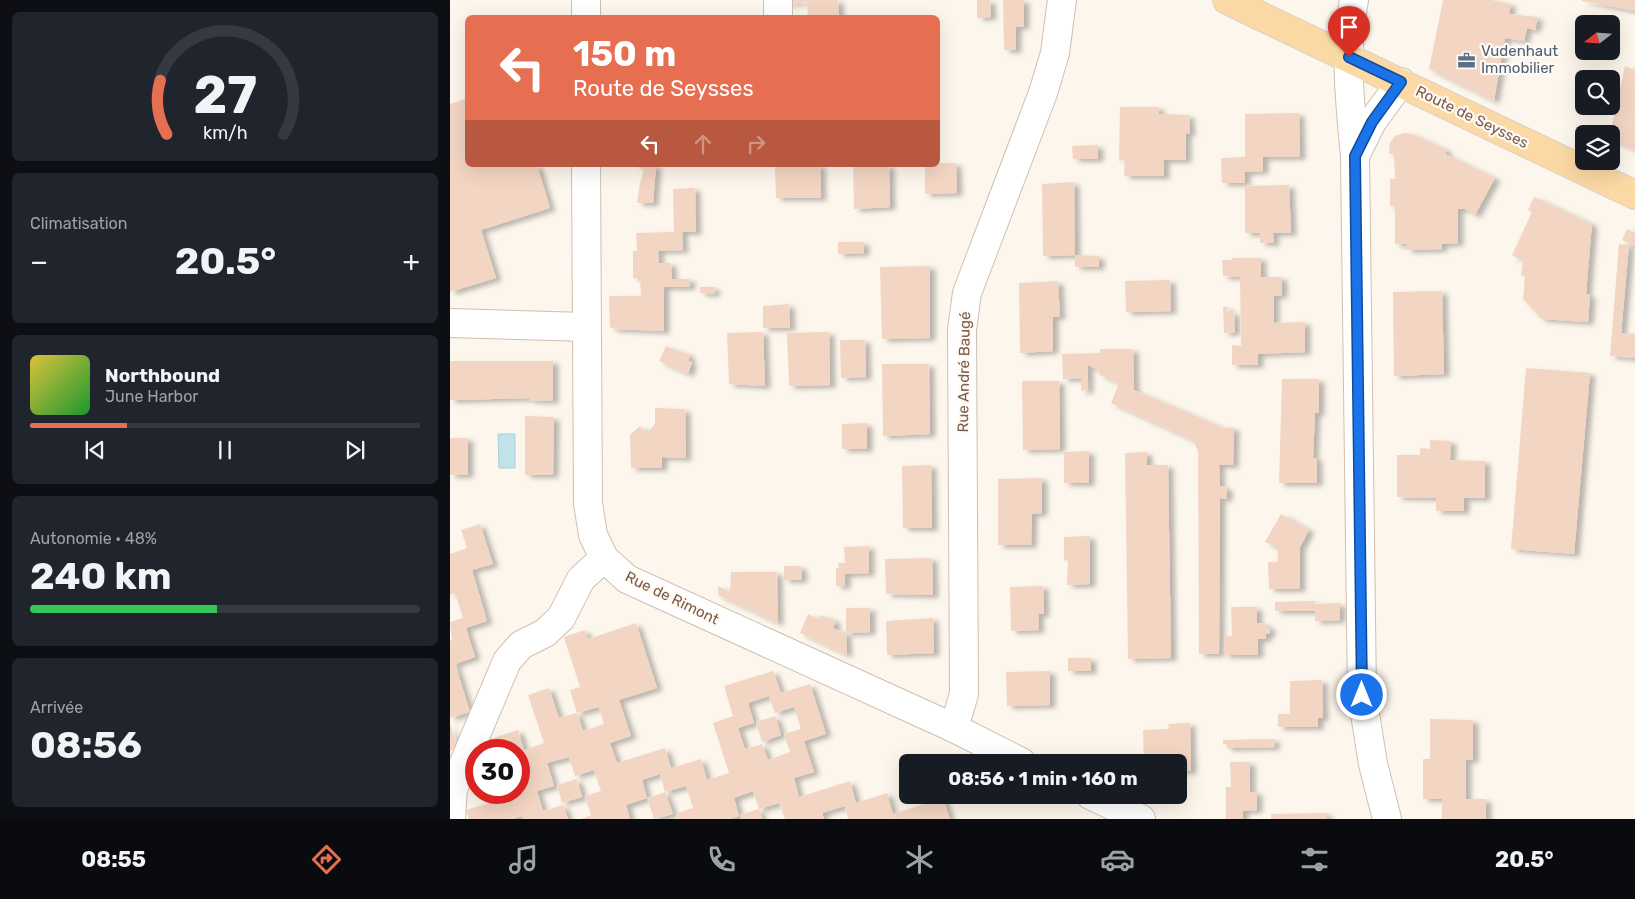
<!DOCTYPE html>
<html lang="fr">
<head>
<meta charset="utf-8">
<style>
	:root { --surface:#171b24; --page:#20242c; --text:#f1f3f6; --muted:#9ea1a6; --line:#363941; --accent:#e76f51 }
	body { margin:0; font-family:Rubik,sans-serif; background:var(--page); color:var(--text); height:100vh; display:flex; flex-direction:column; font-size:19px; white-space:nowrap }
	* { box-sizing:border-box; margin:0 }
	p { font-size:16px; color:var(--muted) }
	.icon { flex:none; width:28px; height:28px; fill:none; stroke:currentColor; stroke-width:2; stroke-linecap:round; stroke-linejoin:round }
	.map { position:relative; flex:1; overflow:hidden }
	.side { display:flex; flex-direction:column; gap:12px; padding:12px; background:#0d0f14; width:450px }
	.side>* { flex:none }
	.hud { position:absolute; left:15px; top:15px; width:475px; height:152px; border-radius:8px; box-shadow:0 5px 20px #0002; background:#e76f51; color:#fff; overflow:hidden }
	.needle { width:32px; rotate:253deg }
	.buttons { position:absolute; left:1125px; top:15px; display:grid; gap:10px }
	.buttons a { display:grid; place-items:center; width:45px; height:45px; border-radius:8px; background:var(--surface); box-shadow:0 5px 20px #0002; font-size:25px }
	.speed { position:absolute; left:15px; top:739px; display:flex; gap:10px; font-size:25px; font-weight:700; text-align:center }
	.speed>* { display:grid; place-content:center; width:65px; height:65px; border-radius:50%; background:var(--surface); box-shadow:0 5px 20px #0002; line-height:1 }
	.speed .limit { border:8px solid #d22; background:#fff; color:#111 }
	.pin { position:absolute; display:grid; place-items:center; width:42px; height:42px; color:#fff; margin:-51px -21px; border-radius:50% 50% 50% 0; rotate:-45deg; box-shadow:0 0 5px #0007 }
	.pin .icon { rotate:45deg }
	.me { position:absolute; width:55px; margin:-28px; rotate:0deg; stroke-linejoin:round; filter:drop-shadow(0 0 4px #0008) }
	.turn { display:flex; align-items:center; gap:18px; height:105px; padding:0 25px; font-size:22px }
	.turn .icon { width:65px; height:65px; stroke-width:2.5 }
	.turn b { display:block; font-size:35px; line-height:42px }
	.lanes { display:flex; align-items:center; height:48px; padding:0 25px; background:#0003; justify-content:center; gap:25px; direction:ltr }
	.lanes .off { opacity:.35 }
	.big { font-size:38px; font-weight:700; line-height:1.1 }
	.side .tile { flex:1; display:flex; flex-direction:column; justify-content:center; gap:8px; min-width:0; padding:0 18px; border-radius:8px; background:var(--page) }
	.side .dial { align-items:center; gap:0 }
	.dial svg { height:130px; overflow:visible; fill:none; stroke:var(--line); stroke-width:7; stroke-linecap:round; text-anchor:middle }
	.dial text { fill:var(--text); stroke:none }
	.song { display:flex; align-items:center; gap:15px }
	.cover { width:60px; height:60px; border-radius:8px; background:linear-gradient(135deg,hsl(50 70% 55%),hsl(130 70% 35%)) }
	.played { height:5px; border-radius:2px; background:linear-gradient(90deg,var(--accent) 25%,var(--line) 25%) }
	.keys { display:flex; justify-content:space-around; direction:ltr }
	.heat { display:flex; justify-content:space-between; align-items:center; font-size:28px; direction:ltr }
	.charge { height:8px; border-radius:4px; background:linear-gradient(90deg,#34c759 48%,var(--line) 0) }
	.trip { position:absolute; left:449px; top:754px; width:288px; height:50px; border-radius:8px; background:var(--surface); box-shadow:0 5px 20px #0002; font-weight:700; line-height:50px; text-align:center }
	.tabs { display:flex; height:80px; justify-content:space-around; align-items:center; background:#090b0e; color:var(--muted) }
	.tabs .icon { width:35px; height:35px }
	.tabs .on { color:var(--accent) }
	.tabs b { font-size:22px; color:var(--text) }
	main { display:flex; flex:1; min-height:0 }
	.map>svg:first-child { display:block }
</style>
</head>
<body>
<main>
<section class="side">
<div class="tile dial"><svg viewBox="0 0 100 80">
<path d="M14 69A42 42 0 1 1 86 69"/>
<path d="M14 69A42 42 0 0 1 10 36" stroke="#e76f51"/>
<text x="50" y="56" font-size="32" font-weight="700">27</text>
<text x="50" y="72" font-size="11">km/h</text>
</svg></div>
<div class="tile"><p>Climatisation</p>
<div class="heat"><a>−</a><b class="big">20.5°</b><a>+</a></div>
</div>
<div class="tile">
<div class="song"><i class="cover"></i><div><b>Northbound</b><p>June Harbor</p></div></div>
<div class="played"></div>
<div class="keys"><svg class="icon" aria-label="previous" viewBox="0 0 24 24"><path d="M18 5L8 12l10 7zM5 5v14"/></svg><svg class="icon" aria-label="pause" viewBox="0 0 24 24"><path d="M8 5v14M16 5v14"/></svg><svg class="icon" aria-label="next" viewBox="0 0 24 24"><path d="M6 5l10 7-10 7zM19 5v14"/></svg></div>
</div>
<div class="tile"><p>Autonomie · 48%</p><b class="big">240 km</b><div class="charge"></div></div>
<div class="tile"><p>Arrivée</p><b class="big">08:56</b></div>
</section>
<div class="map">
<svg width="1185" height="819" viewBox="0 0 1185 819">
	<defs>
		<filter id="shadow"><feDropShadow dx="5.5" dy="3" stdDeviation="2.5" flood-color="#0004"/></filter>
	</defs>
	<rect width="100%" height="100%" fill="#fdf6ec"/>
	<!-- water -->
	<path fill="#bfe3e8" stroke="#a5d3da" d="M48,434H65V468H49Z"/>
	<!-- building -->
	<g fill="#f3d5c3" fill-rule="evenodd" filter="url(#shadow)">
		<path d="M337,0H388L389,18H358L357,2L337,4Z"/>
		<path d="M527,0H540L541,17L527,18Z"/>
		<path d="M553,0H574V26L566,27V50H554Z"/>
		<path d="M993,0H1042L1061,4L1059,14L1088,17L1085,30L1077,28L1074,41L1055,38L1044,101L979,69Z"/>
		<path d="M1132,0H1185V11L1132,1Z"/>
		<path d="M1175,66L1185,70V150L1161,139L1160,134Z"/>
		<path d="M18,98V165H87L100,208L31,230L46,278L0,292V104Z"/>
		<path d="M670,107H709V114L739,115L740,133L736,134V160H714V176H674L675,160L669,161Z"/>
		<path d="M849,113L850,157H813V171L795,172V183H772L771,158L795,157V114Z"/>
		<path d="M954,133L962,134L997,150L995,154L1045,178L1025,215L1015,209H1008V243L992,244V249L956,250L957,244H945V206H940V179H945L944,154H939L940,143L945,136Z"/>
		<path d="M648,145V159H623L622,146Z"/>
		<path d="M488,163H506L507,193L475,194V165H488Z"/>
		<path d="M184,165H206L203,203H187L190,183L194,170Z"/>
		<path d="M325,165H370L371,198H326Z"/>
		<path d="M403,165H439L440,207L404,209Z"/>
		<path d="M624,182L625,255L649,256V267H625V255L593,256L592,184Z"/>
		<path d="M839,185L841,233H823L824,243H810V233H795V186Z"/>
		<path d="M245,188L246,232H232L233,250L208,251L209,263H221L222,279H240V287H214V331L165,329L160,327L159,296H191L190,278H183V251H187L186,233L224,232L223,189Z"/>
		<path d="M1084,197L1142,224L1136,294L1140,295L1138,322L1092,319L1073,299L1075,276L1071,275L1073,261L1062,255L1082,212L1078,210Z"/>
		<path d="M1177,229L1185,233V246L1172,240Z"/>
		<path d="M388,242H414V253L388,254Z"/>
		<path d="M1169,244L1179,245L1171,333L1185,334V358L1160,356Z"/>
		<path d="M782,258H811V277H832V295L824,296V323L855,322V352L808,354V365H782V345L791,346L790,277L773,276L772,260H782Z"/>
		<path d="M480,266V338L432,339L430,267Z"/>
		<path d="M720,280L721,311L676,312L675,281Z"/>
		<path d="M608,281L610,317H603V351L570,353L569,283Z"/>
		<path d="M250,287H265L264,294L250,293Z"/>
		<path d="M992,291L994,374L944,376L943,292Z"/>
		<path d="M339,304L340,328H313V306Z"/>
		<path d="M773,307H778L777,312H784L785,332L774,333Z"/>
		<path d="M313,332L315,386L279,384L277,333Z"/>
		<path d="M379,332L380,385L339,386L337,333Z"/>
		<path d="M390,340H415L416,377L391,378Z"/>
		<path d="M216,346L240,355L238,361L242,362L238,374L209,361Z"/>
		<path d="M650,349H683L684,390L774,428L784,427L783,465H769L770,486L777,487V499L770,498L769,654H749L748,451L743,440L661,403L669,383L650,375V371L638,365V390L631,391V378L613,379L612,354L650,353Z"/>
		<path d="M0,361H103V401L79,400V398L0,400Z"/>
		<path d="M432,364H479L480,434L433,436Z"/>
		<path d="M1076,368L1140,373L1124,554L1061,549Z"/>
		<path d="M832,379H869V413H865L863,458H867V483H829Z"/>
		<path d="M572,381H609L610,449L573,450Z"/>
		<path d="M205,408L235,409L236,458L212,457V468H181L180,435L190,426L197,433L205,424Z"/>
		<path d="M75,416L104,417L103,475H75Z"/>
		<path d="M417,423V449H392V424Z"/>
		<rect x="0" y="438" width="18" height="37"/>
		<path d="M980,440L1001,441L1000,460L1035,461V498H1014V511H986V498L947,497V455H970V448L980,449Z"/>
		<path d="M639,451V483H614V452Z"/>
		<path d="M697,452V465H718L721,658L678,659L675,453Z"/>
		<path d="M481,465L482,528H453L452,466Z"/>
		<path d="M592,478V513L582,514L581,545H548V479Z"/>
		<path d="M831,514L859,530L850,547V589H819L818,562H828L827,547L815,542Z"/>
		<path d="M30,524L43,564L22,570L37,621L16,628L25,657L5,664L20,712L0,718V641L2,640L0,622L13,618L5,593L0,595V554L17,548L11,530Z"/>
		<path d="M640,536V584L617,585L618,560L614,561V537Z"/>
		<path d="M419,546V573L395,574V586H386V568H389L388,563H395L394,547Z"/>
		<path d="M482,558L483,595L436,594L435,559Z"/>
		<path d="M334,566H351L352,580H334Z"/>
		<path d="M281,572H327L328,623L268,595V586L280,592Z"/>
		<path d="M593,586L594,614H588L589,630L561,631L560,587Z"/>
		<path d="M865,601L864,604L890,603V620L865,621V611H825V602Z"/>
		<path d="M781,607H807V623H815L816,627H820V634H816V639H808V655H774V636H782Z"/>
		<path d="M396,608H420V632L396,633Z"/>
		<path d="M358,614L369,619L371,615L386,621L383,628L396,634L397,655L350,633Z"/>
		<path d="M483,618L484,653L437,655L436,621Z"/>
		<path d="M186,623L207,688L169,700L181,736L160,743L167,763L215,748L221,768L251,759L257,780L279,773L263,723L283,716L274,686L323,671L331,693L360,684L376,734L354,741L364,772L344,778L349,797L400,781L406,803L437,793L443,814L493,798L500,819H398L395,806L372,813L374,819H335L329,803L309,809L303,791L284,798L289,816L279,819H229L227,813L243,808L236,786L215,792L210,774L192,780L197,798L176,805L180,819H131L141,815L135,796L151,791L144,770L125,776L119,757L97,763L104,786L87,791L93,811L113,805L118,819H73L72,816L62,819H19L16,810L46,801L43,792H69V750H30L28,743L68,730L74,750L94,743L78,695L99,688L109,718L127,713L133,731L154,724L149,707L127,713L120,690L130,687L114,637L135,630L138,639ZM319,696L325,713L344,707L351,729L334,734L340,752L318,760L312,744L295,749L288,728L304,723L298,703Z"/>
		<rect x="618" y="658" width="23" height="13"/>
		<path d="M600,671V705L557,706L556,672Z"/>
		<path d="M872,680L873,718H868V727H828V714H840V681Z"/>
		<path d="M325,716L331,735L312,742L306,722Z"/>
		<path d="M980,719L1023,720V760H1016V799H1036V819H992V799H973V759H980Z"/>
		<path d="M740,723L741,771H728V762H694L693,730L719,729L718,724Z"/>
		<path d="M0,724L8,748L0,751Z"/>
		<path d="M825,739L824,747L777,748L776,744H773V740Z"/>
		<path d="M780,762H800V792H807V810L793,811V819H776V787H781Z"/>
		<path d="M26,774V787L21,789L17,777Z"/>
		<path d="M127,779L132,797L112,803L107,785Z"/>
		<path d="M215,792L223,814L204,819L197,798Z"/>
		<path d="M309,809L312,819H292L290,815Z"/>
		<path d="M877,813V819H821V814Z"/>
	</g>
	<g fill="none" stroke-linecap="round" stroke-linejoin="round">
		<defs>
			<g id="minor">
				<path d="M136,0V18"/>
				<path d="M328,0V18"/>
				<path d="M904,0C894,51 900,104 905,156L912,695L923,764L937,819"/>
				<path d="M905,156L922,122L951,82"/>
				<path d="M136,165L138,503L143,535L154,558L177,579L504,728L571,762"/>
				<path d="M0,323L136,327"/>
				<path d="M504,728L514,694L512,330L517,293L593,93L605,53L612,0"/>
				<path d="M640,795L691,819"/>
				<path d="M1,819L3,789L57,661L71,645L95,633L111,618L131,579L154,558"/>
			</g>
			<path id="major" d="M777,0L1185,195"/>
		</defs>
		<!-- minor casing -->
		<use href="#minor" stroke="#d1beb0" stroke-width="30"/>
		<!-- major casing -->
		<use href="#major" stroke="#dad1cd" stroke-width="30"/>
		<!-- minor -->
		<use href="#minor" stroke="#fff" stroke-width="28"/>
		<!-- major -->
		<use href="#major" stroke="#fbd9a5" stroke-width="28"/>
	</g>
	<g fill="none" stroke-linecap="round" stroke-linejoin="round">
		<defs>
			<path id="route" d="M899,57L951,82L922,122L905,156L912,695"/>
		</defs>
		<!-- route casing -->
		<use href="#route" stroke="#114b97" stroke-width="12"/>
		<!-- route -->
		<use href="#route" stroke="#1a73e8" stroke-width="9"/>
	</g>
	<!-- icons -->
	<defs>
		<symbol id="office-bare" viewBox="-9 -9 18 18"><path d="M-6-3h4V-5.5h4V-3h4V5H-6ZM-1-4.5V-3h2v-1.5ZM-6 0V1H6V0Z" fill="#5c6f8a" stroke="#fffaf3" stroke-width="2.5" paint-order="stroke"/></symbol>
	</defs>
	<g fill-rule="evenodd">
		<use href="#office-bare" x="1004" y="48" width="25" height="25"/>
	</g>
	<g text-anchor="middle" stroke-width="4.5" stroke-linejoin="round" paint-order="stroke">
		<!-- service labels -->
		<g font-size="15" fill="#4e5e75" stroke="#fffaf3" text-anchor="start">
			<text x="1031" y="56">Vudenhaut<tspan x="1031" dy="17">Immobilier</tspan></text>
		</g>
		<!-- street labels -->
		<g font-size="15" fill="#7a5c4d" stroke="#fffaf3">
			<text transform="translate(1022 117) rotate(26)" y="5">Route de Seysses</text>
			<text transform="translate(514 372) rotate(-89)" y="5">Rue André Baugé</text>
			<text transform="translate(222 598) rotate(26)" y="5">Rue de Rimont</text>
		</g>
	</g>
</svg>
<div class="buttons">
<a><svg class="needle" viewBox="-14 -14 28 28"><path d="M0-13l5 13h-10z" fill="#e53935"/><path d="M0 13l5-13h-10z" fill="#9ea1a6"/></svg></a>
<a><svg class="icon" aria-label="search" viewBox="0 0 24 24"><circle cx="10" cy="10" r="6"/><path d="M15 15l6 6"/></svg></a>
<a><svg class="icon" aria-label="layers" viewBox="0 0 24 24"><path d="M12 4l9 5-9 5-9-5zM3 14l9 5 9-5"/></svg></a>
</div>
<div class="speed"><div class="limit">30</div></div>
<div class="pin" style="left:899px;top:57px;background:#d93025"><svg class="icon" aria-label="arrive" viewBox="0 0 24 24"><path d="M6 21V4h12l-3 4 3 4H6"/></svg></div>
<svg class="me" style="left:912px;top:695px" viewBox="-20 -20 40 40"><circle r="17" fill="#1a73e8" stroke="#fff" stroke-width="3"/><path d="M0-11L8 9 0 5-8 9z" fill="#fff"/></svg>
<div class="trip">08:56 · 1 min · 160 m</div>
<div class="hud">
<div class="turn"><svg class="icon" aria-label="left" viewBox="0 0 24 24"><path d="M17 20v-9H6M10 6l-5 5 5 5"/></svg><div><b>150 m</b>Route de Seysses</div></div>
<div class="lanes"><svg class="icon" aria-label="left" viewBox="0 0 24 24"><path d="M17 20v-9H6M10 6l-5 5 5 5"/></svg><svg class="icon off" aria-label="ahead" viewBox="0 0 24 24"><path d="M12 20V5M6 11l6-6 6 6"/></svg><svg class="icon off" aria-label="right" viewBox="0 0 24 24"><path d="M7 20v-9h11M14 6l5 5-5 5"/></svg></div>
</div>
</div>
</main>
<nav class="tabs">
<b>08:55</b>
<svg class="icon on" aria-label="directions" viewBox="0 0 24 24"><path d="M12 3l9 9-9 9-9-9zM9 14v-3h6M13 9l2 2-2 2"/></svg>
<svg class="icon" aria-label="music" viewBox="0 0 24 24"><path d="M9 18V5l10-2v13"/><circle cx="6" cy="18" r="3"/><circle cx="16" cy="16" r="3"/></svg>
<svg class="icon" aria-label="phone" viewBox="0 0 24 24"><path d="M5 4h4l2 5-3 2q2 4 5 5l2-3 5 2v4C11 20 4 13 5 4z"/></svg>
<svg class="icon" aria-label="climate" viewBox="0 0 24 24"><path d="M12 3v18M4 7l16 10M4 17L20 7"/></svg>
<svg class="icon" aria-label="car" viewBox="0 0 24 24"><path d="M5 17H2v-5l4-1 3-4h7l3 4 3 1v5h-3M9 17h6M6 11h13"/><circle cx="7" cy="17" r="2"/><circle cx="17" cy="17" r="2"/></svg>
<svg class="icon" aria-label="filters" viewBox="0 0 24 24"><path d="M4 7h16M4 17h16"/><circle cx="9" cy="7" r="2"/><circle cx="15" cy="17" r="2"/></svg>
<b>20.5°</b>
</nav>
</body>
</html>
